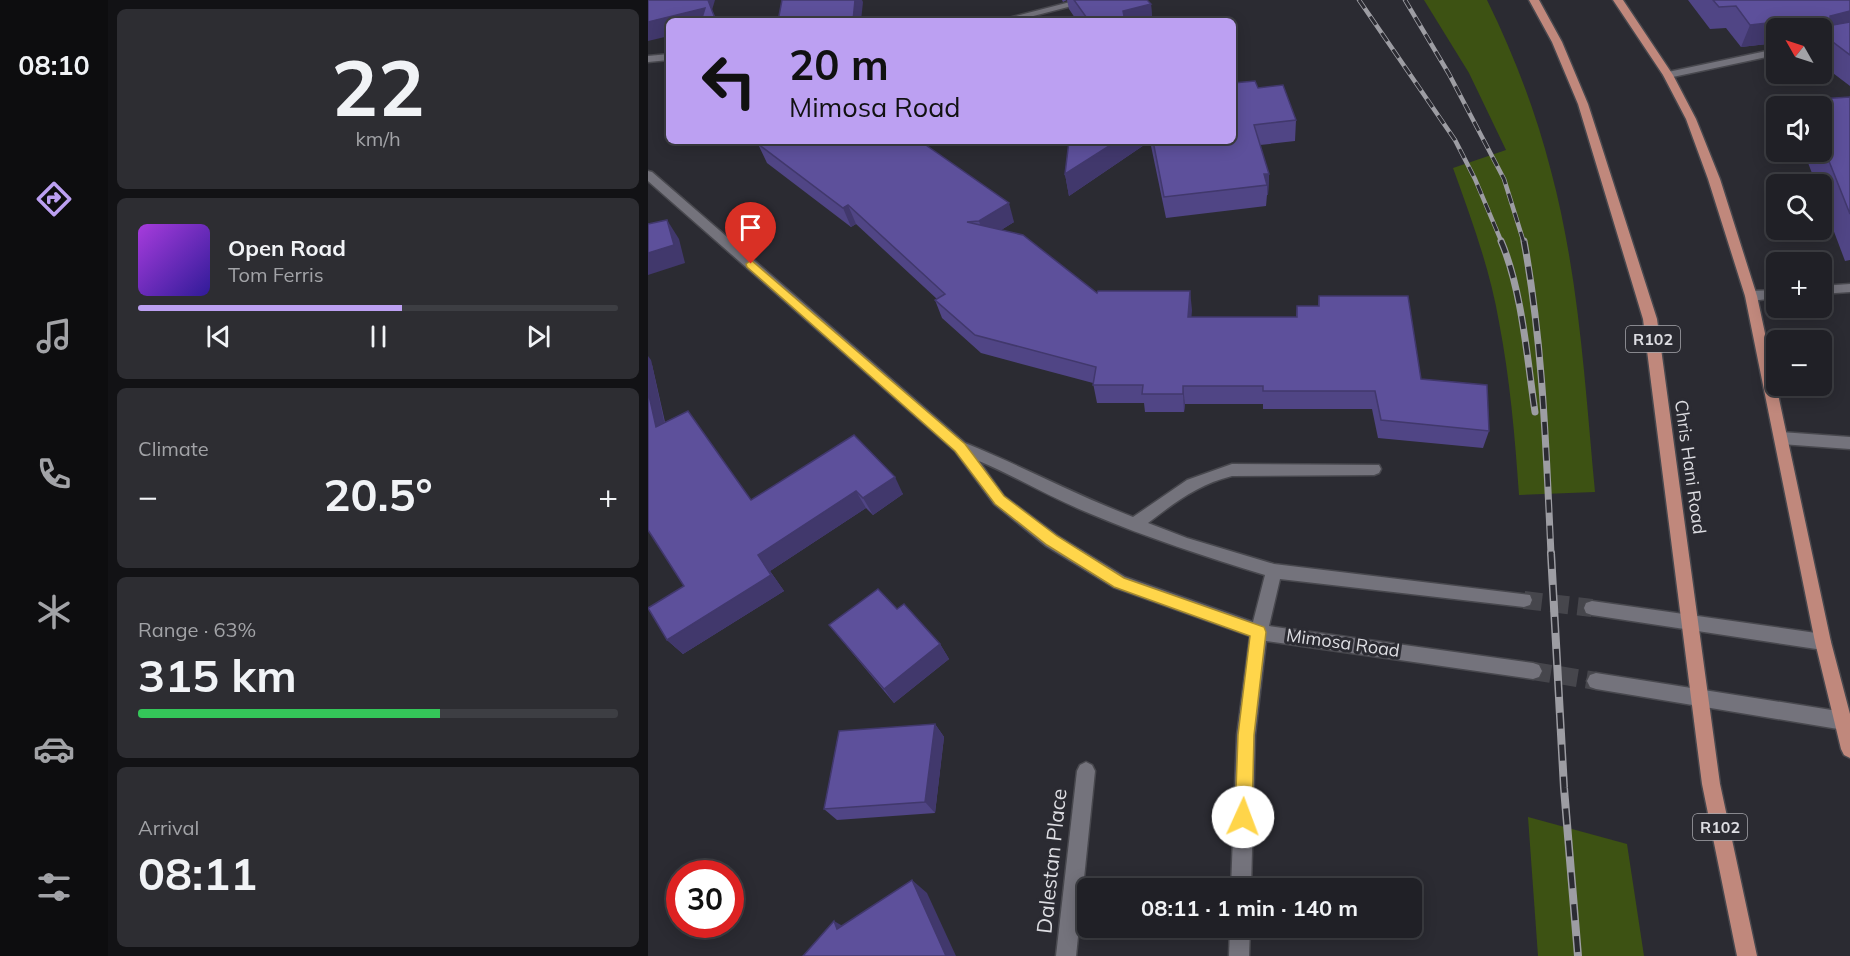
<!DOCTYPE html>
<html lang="en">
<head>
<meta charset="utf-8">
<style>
	:root { --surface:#202026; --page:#2d2d32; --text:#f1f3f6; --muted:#a2a3a7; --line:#3d3e43; --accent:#bca0f2 }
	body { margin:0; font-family:Mulish,sans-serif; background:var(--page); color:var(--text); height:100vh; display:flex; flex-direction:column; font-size:22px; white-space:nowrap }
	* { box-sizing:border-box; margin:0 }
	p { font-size:20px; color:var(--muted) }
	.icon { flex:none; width:33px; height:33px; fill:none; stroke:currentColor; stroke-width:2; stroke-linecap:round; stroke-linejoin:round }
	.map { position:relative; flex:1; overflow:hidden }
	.sheet { display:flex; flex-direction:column; gap:9px; padding:9px; background:#121215; width:540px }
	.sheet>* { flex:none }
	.guide { position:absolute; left:18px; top:18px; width:570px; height:126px; border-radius:9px; box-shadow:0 3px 15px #0003,0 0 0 2px var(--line); background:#bca0f2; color:#111; overflow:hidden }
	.needle { width:39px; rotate:309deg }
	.tools { position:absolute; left:1118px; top:18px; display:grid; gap:12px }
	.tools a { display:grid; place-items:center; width:66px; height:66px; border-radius:9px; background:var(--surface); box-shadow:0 3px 15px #0003,0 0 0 2px var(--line); font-size:30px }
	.speed { position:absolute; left:18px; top:860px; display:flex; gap:12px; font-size:30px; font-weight:700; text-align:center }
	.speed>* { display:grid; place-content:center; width:78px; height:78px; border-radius:50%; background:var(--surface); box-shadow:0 3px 15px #0003,0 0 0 2px var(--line); line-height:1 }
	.speed .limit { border:9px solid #d22; background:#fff; color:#111 }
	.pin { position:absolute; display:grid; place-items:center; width:51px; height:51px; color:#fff; margin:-62px -26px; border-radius:50% 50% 50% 0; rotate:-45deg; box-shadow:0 0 6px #0007 }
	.pin .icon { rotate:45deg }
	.me { position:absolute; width:66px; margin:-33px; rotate:2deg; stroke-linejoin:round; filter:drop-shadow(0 0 4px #0008) }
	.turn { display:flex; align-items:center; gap:21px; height:126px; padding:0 24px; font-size:27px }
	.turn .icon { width:78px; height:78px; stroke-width:2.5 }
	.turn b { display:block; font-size:42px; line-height:51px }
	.big { font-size:45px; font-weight:700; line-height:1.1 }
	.sheet .card { flex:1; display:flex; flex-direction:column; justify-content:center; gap:9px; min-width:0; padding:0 21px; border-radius:9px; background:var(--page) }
	.sheet .dial { align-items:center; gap:0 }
	.dial b { font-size:78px; line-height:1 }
	.song { display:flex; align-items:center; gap:18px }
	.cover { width:72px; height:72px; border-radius:9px; background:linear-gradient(135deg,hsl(280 70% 55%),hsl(250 70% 35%)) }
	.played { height:6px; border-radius:3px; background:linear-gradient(90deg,var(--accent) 55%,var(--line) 55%) }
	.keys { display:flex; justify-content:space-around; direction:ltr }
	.heat { display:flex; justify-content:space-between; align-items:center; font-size:33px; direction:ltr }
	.charge { height:9px; border-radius:4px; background:linear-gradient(90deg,#34c759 63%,var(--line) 0) }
	.trip { position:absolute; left:429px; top:878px; width:345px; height:60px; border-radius:9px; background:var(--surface); box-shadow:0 3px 15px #0003,0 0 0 2px var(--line); font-weight:700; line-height:60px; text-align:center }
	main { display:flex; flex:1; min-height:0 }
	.tab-bar { display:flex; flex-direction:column; width:108px; justify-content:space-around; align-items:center; background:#0d0d0f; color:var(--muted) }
	.tab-bar .icon { width:42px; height:42px }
	.tab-bar .active { color:var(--accent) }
	.tab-bar b { font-size:27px; color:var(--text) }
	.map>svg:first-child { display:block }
</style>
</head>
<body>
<main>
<nav class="tab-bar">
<b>08:10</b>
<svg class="icon active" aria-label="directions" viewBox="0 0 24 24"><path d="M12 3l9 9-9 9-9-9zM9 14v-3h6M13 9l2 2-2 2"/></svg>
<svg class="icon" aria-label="music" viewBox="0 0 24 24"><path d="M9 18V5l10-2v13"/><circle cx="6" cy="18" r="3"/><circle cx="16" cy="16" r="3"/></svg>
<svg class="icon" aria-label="phone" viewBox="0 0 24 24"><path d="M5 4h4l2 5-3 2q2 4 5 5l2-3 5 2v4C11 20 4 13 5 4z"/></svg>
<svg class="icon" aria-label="climate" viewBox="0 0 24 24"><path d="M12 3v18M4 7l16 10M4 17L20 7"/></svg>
<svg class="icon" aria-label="car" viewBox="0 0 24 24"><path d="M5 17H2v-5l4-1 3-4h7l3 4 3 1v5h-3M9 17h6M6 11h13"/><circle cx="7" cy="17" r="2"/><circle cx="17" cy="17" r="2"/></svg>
<svg class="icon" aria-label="filters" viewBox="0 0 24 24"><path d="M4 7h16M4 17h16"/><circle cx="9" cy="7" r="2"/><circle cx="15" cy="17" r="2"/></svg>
</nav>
<section class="sheet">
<div class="card dial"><b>22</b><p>km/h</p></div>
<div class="card">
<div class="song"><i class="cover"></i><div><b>Open Road</b><p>Tom Ferris</p></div></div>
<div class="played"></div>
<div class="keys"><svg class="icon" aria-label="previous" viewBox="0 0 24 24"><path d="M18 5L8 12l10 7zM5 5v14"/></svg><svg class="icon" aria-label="pause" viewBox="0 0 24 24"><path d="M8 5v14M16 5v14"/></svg><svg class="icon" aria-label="next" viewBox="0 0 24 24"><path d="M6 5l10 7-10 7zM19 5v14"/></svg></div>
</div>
<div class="card"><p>Climate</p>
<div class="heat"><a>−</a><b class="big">20.5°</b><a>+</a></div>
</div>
<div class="card"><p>Range · 63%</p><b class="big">315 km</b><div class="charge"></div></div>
<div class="card"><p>Arrival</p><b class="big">08:11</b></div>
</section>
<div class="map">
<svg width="1202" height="956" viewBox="0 0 1202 956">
	<rect width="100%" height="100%" fill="#2b2b32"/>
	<!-- green -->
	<g fill="#3d5213">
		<path d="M776,0H839C866,55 888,112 903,171C931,276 937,385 947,492L871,495C867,437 862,379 851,322C842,269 823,218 805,168L858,150L821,73Z"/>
		<path d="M880,817L979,844L996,956H890Z"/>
	</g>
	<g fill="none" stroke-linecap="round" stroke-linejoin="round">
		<!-- minor-tunnel -->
		<g stroke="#46464c" stroke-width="18" stroke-dasharray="18 9" stroke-linecap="butt">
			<path d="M876,600L944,608"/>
			<path d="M885,671L948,681"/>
		</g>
		<defs>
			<g id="minor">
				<path d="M430,0H447L366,21H349Z"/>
				<path d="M1128,49V55L1020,78L1015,75L1020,72Z"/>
				<path d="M21,54V60L0,62V56Z"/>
				<path d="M0,171L4,172L317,443C374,466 428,495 485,517L539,480L584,464L731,465L733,469L731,473L726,475L584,476C551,484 526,503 500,523L539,538L626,564L882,595L884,600L882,605L876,607L632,579L621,626L885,663L891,665L894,671L891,677L885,679L618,641L607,735L603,888H583L589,735L602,636L465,587L398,546L346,504L307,451L0,181ZM331,461C369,477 405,499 443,514C500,538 558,557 617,575L605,622L477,577L410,536L356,496Z"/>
				<path d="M1202,284V292L1173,294V286Z"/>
				<path d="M1128,290V298L1103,301L1097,296L1103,291Z"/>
				<path d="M1133,432L1202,437V449L1133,444L1128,442L1126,438L1128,434Z"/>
				<path d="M944,601L1175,634L1181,637L1183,642L1181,647L1175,650L944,615L938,613L936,608L938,603Z"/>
				<path d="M948,673L1196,712L1202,715V727L1196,730L948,689L942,687L939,681L942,675Z"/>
				<path d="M438,762L444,765L447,771L428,956H408L429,771L432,765Z"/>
				<path d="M582,927H602L601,956H581Z"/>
			</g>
			<g id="major">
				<path d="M881,0H891L914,42L940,104L1009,319L1072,784L1109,956H1089L1054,784L995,319L930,104L904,42Z"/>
				<path d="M965,0H975L1025,75L1048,119L1072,179L1109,296L1183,642L1202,714V758L1196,755L1193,749L1167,642L1097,296L1060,179L1038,119L1015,75Z"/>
			</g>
		</defs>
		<!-- minor casing -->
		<use href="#minor" stroke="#48484e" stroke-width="3"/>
		<!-- major casing -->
		<use href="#major" stroke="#48484e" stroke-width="3"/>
		<!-- minor -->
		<use href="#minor" fill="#74737c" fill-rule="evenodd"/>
		<!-- major -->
		<use href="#major" fill="#c0887c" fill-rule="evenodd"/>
		<defs>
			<g id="rail-far2">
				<path d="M711,0L807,140L827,179L854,243"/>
				<path d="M757,0L801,74L856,179L876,243"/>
			</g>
			<g id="rail-far1">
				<path d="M853,241C874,290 879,358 887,412"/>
				<path d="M876,241C895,344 898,450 903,554"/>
			</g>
			<path id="rail" d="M903,553L916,788L930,956"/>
		</defs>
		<!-- rail-far2 casing -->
		<use href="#rail-far2" stroke="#9d9da3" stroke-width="4.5"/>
		<!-- rail-far1 casing -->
		<use href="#rail-far1" stroke="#9d9da3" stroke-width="7"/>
		<!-- rail casing -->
		<use href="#rail" stroke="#9d9da3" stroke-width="8"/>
		<!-- rail-far2 -->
		<use href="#rail-far2" stroke="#2b2b32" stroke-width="3" stroke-dasharray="10" stroke-linecap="butt"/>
		<!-- rail-far1 -->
		<use href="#rail-far1" stroke="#2b2b32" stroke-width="4.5" stroke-dasharray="13" stroke-linecap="butt"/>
		<!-- rail -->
		<use href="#rail" stroke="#2b2b32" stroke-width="5" stroke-dasharray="16" stroke-linecap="butt"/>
	</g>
	<!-- wall -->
	<g fill="#504585">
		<path d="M414,0H499L503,4L504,21H429L421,9L419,0L415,2Z"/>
		<path d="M1040,0H1202V86L1173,64V28H1128V43L1093,47L1078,28L1062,29Z"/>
		<path d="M610,88L648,120L647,141L612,145L621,174L620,195H619L618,206L518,218L502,141L421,196L417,174L421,141H585Z"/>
		<path d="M1202,97V260L1197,261L1173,197V184H1168L1156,152H1173V106H1153L1157,100Z"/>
		<path d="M110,144L366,222L353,230L449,293L542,291L543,317H648L649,306H670L671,296L773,379L841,431L835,448L730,438L724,409H615V404H537L536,412H497L496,403H449L445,383L333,353L294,318L287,300L289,299L208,224L203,227L119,163Z"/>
		<path d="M3,360L17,422L40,411L103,500L206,435L255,494L225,515L218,508L122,571L136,591L35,654L19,640L36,586Z"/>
		<path d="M181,625L292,644L301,659L246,703Z"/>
		<path d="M287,724L296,737L287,813L189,820L176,809Z"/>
	</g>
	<!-- shaded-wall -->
	<g fill="#41386c">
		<path d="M60,0H67L64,10L69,21H68Z"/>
		<path d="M207,0H214L215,2L213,21H205Z"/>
		<path d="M503,4L504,21H476L475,11Z"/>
		<path d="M57,8L63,21H21V36L0,41V22Z"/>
		<path d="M1202,11V30L1177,36L1182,16Z"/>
		<path d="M1154,19L1149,28H1128V43L1093,47L1102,25Z"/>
		<path d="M469,141H502L421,196L417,174Z"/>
		<path d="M616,174H621L620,195H619V185Z"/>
		<path d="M361,203L366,222L337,240L331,221Z"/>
		<path d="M200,205L208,224L203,227L195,208Z"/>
		<path d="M19,220L31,239L37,263L0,275V253Z"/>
		<path d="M542,291L544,310L542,336L540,317Z"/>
		<path d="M0,356L3,360L21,444L8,427L0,391Z"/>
		<path d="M535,386L537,404L536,412L535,394Z"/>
		<path d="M247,477L255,494L225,515L215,498Z"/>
		<path d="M208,491L218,508L122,571L136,591L35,654L19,640L110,555Z"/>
		<path d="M292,644L301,659L246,703L236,689Z"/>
		<path d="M287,724L296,737L287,813L277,802Z"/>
		<path d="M264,880L279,893L308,956H298Z"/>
		<path d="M186,921L205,932L189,929Z"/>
	</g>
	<!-- building -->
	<g fill="#5d509b" stroke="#41386c" stroke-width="1.5">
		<path d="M0,0H60L68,21H53L57,8L0,22Z"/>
		<path d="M134,0H207L205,21H130Z"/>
		<path d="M426,0H499L503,4L475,11L477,21H441Z"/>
		<path d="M1065,0H1202V11L1182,16V23L1185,25L1202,22V55L1173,33V28H1167L1154,19L1102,25L1088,6L1071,7Z"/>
		<path d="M607,81L610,88L635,85L648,120L606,125L621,174H616L619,185L516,197L505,141H585V83Z"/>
		<path d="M1202,97V214L1173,141V106H1159L1157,100Z"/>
		<path d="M116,141H190V142L192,141H272L361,203L331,221L319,222L375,235L449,293L450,291H542L540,317H649V306H671V296H760L773,379L839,385L841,431L733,420L727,391H615V386H535V394H494L495,385H445L448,367L327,335L287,300L297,294L200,205L195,208L110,144Z"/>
		<path d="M421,141H469L417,174Z"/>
		<path d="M19,220L26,245L0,253V224Z"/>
		<path d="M0,391L8,427L40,411L103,500L206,435L247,477L215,498L208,491L110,555L123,575L19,640L0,608L36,586L0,530Z"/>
		<path d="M230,589L249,609L256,604L292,644L236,689L181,625Z"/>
		<path d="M287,724L277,802L176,809L191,731Z"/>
		<path d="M264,880L298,956H155L186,921L189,929Z"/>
	</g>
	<!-- route -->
	<path fill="#ffd54a" stroke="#a68a30" stroke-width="1.5" d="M103,260L317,444L356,496L409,536L476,578L616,627L618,632L606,735L604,817L601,823L595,826L589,823L587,817L590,735L602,636L466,587L399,545L347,504L307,451L99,267L98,264Z"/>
	<g text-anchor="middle" stroke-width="6" stroke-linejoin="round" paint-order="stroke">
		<!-- shield labels -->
		<g fill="#2b2b32" stroke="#a8a8ad" stroke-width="1.5">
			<rect x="978" y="326" width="54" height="26" rx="4.5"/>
			<rect x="1045" y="814" width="54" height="26" rx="4.5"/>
		</g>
		<g font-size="16" font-weight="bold" fill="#dddde2">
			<text x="1005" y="345">R102</text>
			<text x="1072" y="833">R102</text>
		</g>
		<!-- street labels -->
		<g font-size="18" fill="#dddde2" stroke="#2b2b32">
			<text transform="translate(1042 467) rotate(82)" y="6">Chris Hani Road</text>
			<text transform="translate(695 643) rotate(8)" y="6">Mimosa Road</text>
		</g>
		<!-- near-street labels -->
		<g font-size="21" fill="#dddde2" stroke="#2b2b32">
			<text transform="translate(404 861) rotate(-84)" y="7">Dalestan Place</text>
		</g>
	</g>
</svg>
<div class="tools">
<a><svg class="needle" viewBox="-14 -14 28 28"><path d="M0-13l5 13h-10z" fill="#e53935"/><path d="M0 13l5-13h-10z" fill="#a2a3a7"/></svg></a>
<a><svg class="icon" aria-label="sound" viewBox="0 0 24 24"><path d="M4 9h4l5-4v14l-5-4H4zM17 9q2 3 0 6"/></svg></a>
<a><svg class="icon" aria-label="search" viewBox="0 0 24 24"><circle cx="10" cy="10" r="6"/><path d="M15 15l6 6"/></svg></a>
<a>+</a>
<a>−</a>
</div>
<div class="speed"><div class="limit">30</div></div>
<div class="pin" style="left:103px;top:264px;background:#d93025"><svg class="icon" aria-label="arrive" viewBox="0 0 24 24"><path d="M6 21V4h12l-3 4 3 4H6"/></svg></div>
<svg class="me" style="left:595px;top:817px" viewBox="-20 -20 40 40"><circle r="19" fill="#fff"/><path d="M0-13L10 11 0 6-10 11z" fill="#ffd54a"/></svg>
<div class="trip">08:11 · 1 min · 140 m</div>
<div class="guide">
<div class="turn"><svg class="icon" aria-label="left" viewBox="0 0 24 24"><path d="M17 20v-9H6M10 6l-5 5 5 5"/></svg><div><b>20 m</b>Mimosa Road</div></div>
</div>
</div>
</main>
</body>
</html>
